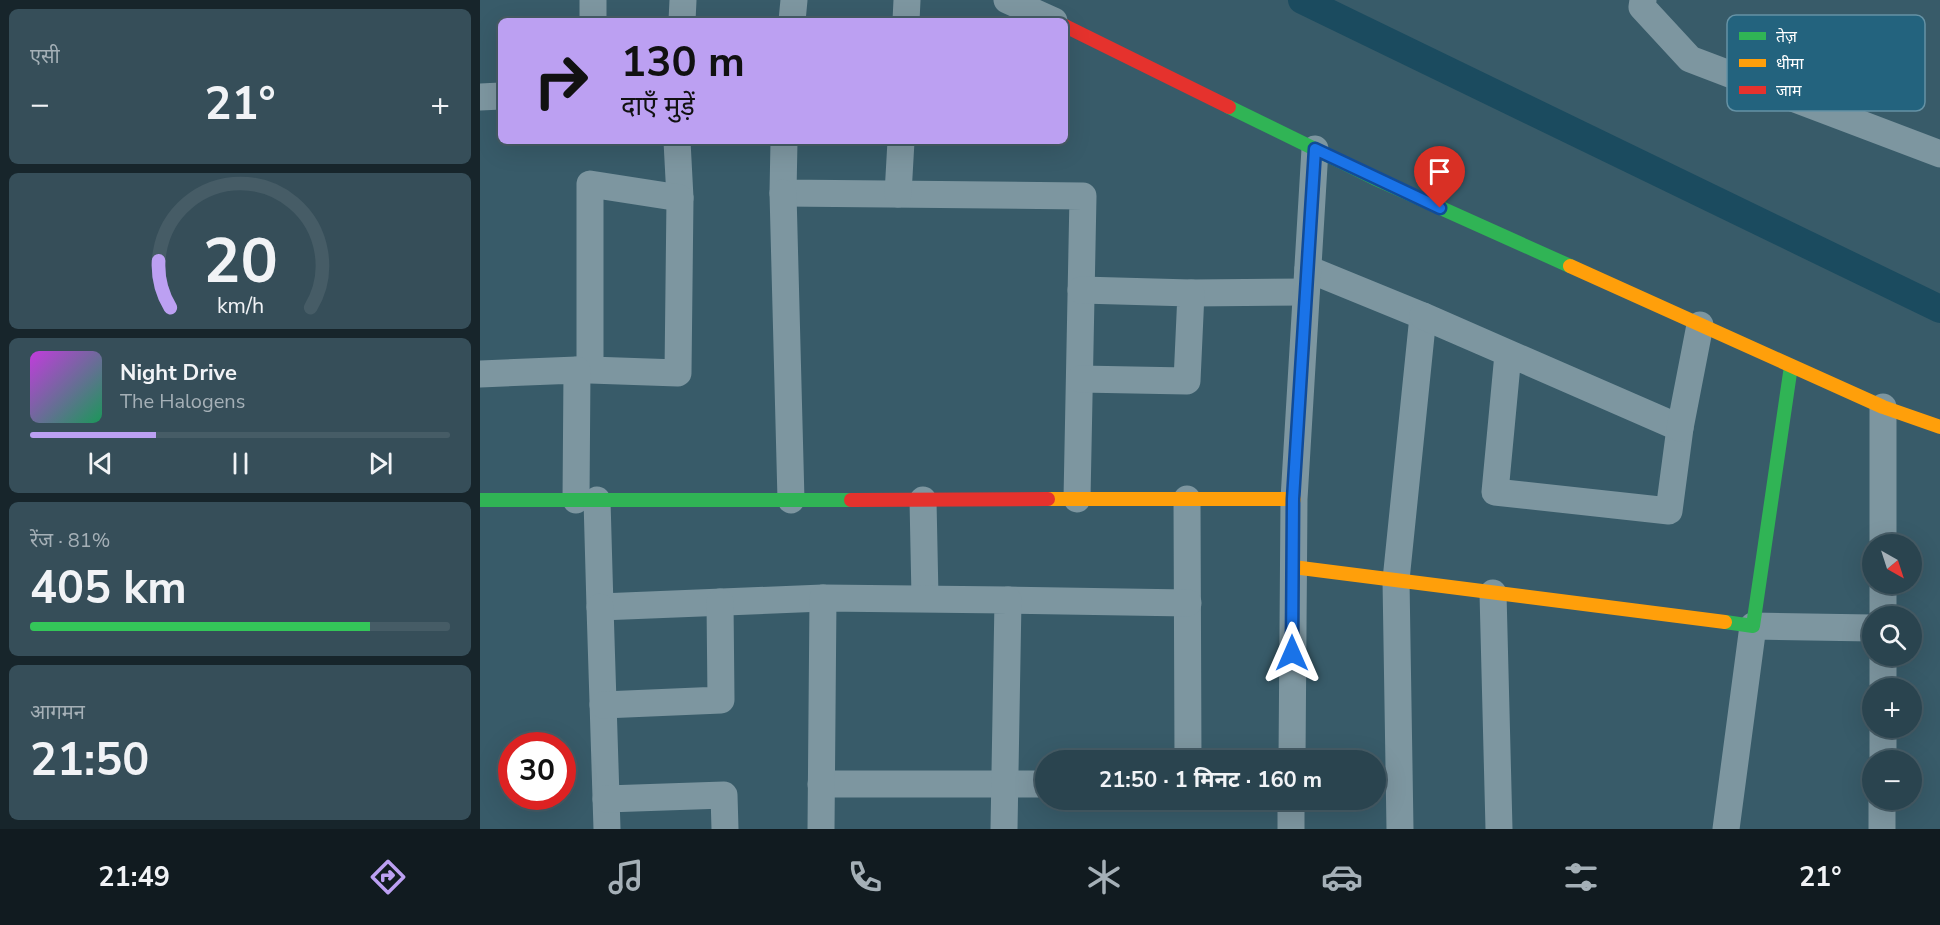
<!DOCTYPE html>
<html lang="hi">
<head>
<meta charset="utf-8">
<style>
	:root { --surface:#2a444f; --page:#364e59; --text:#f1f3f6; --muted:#a5b0b7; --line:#465c66; --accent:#bca0f2 }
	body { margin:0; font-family:"Nunito Sans","Noto Sans Devanagari",sans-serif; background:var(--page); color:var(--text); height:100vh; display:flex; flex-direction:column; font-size:22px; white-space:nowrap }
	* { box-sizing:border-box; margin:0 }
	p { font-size:20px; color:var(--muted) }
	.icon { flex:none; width:33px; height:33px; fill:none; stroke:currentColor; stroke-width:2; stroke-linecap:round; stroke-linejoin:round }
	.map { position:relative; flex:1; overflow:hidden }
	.side { display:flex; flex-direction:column; gap:9px; padding:9px; background:#17252b; width:480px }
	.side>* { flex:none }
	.banner { position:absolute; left:18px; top:18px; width:570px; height:126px; border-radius:9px; box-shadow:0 6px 24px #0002,0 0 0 2px var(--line); background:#bca0f2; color:#111; overflow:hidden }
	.needle { width:39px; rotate:141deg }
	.fabs { position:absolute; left:1382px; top:534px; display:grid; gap:12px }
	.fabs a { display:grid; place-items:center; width:60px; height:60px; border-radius:50%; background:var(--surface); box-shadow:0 6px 24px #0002,0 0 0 2px var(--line); font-size:30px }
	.speed { position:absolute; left:18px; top:732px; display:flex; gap:12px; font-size:30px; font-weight:700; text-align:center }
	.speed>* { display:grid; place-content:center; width:78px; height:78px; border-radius:50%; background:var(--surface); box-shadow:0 6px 24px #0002,0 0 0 2px var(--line); line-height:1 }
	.speed .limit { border:9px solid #d22; background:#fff; color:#111 }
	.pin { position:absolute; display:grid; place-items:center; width:51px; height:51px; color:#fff; margin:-62px -26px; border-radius:50% 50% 50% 0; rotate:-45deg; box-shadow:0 0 6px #0007 }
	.pin .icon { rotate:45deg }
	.me { position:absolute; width:66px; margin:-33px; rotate:0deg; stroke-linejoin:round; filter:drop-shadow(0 0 4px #0008) }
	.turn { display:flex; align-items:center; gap:21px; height:126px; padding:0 24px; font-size:27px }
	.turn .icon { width:78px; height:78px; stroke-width:2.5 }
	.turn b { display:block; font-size:42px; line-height:51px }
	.big { font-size:45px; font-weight:700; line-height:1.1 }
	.side .widget { flex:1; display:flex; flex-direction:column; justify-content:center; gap:9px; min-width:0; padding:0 21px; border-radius:9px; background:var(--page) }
	.side .dial { align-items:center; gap:0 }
	.dial svg { height:156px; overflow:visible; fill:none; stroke:var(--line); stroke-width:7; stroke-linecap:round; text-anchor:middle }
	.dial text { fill:var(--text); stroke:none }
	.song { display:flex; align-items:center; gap:18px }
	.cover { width:72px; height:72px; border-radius:9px; background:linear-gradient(135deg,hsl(290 70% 55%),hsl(150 70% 35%)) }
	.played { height:6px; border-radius:3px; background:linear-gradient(90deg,var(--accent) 30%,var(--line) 30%) }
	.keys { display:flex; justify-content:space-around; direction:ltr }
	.heat { display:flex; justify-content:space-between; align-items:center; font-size:33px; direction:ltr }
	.charge { height:9px; border-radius:4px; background:linear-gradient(90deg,#34c759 81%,var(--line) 0) }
	.trip { position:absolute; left:555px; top:750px; width:351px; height:60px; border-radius:30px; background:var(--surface); box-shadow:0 6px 24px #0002,0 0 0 2px var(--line); font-weight:700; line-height:60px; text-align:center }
	.dock { display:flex; height:96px; justify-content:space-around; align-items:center; background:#111b20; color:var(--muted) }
	.dock .icon { width:42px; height:42px }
	.dock .active { color:var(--accent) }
	.dock b { font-size:27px; color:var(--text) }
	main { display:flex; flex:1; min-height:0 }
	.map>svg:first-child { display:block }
</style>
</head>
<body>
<main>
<section class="side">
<div class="widget"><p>एसी</p>
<div class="heat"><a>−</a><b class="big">21°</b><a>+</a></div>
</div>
<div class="widget dial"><svg viewBox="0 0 100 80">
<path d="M14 69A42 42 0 1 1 86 69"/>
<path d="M14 69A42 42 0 0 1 8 45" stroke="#bca0f2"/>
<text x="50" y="56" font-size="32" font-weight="700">20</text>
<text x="50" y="72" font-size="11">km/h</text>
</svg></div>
<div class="widget">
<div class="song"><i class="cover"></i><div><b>Night Drive</b><p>The Halogens</p></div></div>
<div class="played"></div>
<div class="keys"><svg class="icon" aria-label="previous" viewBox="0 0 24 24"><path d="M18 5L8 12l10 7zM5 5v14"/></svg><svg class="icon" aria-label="pause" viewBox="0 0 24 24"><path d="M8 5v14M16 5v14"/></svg><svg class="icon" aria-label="next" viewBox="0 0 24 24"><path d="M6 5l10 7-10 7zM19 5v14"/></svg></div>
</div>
<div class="widget"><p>रेंज · 81%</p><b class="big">405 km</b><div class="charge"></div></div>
<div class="widget"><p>आगमन</p><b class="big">21:50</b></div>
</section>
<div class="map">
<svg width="1460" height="829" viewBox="0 0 1460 829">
	<rect width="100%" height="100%" fill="#385b69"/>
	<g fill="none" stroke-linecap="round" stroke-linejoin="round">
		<!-- canal -->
		<path stroke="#1b4b5f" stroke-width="28" d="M822,0L1460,309"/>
		<!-- street -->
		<g stroke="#7d96a0" stroke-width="27">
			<path d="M113,0V21"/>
			<path d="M527,0L574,21"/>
			<path d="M1163,0L1162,7L1210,59L1460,154"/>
			<path d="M202,21L203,0"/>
			<path d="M312,21L314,0"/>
			<path d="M426,21L427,0"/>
			<path d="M0,97L21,96"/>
			<path d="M197,141L200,198"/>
			<path d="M304,141L303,193L603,196L597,499"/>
			<path d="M303,193L311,500"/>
			<path d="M418,194L421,141"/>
			<path d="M828,269L943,316L916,580L920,829"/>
			<path d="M711,293L826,292"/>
			<path d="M943,316L1200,428L1189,511L1015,492L1028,354"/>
			<path d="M97,370H110L198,373L200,198L110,184V370"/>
			<path d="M0,374L97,370L96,500"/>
			<path d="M600,379L707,381L711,293L601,290"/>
			<path d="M1403,407V544"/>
			<path d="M1200,428L1220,325"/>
			<path d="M707,499L708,760"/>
			<path d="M117,500L120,607L343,598"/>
			<path d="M443,500L445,597"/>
			<path d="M1403,584V616"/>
			<path d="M1013,593L1019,829"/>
			<path d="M528,600L708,603"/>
			<path d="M120,607L127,829"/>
			<path d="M1403,656V688"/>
			<path d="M123,705L241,700L240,602"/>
			<path d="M812,760L814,499L835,149"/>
			<path d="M1403,760V728"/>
			<path d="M341,784H566"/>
			<path d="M126,799L244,795L245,829"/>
			<path d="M341,829L343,598L528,600L524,829"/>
			<path d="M811,829V800"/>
			<path d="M1246,829L1273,626L1392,628"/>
			<path d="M1402,829V800"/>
		</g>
		<!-- fast -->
		<g stroke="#30b455" stroke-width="14">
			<path d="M749,107L894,178L1090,266"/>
			<path d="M0,500H371"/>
			<path d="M1245,622L1273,626L1311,366"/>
		</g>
		<!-- slow -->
		<g stroke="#ff9f0a" stroke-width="14">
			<path d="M1090,266L1403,407L1460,427"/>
			<path d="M568,499H814"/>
			<path d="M813,567L1245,622"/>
		</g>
		<!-- jam -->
		<g stroke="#e5322d" stroke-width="14">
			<path d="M585,26L749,107"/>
			<path d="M371,500L568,499"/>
		</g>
	</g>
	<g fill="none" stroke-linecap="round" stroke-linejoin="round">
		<defs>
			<path id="route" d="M812,653L813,499L835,149L960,208"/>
		</defs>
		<!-- route casing -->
		<use href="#route" stroke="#114b97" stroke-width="15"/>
		<!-- route -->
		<use href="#route" stroke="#1a73e8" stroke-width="10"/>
	</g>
	<!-- legend -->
	<rect x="1247" y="15" width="198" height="96" rx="9" fill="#23637e" stroke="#6592a5" stroke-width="1.5"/>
	<rect x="1259" y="32" width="27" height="8" fill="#30b455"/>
	<rect x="1259" y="59" width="27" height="8" fill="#ff9f0a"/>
	<rect x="1259" y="86" width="27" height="8" fill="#e5322d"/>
	<g font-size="16" fill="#fff">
		<text x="1296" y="42">तेज़</text>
		<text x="1296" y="69">धीमा</text>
		<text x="1296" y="96">जाम</text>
	</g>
</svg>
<div class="fabs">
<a><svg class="needle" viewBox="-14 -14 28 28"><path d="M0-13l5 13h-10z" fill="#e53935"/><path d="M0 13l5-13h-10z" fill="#a5b0b7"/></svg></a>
<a><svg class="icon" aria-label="search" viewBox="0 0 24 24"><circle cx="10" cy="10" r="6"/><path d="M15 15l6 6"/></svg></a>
<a>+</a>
<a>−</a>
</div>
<div class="speed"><div class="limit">30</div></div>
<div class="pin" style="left:960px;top:208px;background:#d93025"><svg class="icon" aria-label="arrive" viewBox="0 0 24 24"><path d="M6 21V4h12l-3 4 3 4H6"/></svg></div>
<svg class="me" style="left:812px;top:653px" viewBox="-20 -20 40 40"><path d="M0-17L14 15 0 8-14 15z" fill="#1a73e8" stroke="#fff" stroke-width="4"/></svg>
<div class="trip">21:50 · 1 मिनट · 160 m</div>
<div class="banner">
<div class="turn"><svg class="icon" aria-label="right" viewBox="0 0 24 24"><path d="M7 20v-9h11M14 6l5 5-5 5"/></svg><div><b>130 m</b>दाएँ मुड़ें</div></div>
</div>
</div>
</main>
<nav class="dock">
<b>21:49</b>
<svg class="icon active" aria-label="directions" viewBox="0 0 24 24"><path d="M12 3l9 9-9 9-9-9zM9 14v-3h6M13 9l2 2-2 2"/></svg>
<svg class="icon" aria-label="music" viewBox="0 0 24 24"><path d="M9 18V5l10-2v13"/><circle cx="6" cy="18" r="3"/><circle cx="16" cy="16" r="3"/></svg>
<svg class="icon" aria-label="phone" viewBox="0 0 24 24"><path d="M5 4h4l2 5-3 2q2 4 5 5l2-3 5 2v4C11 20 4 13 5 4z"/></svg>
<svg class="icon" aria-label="climate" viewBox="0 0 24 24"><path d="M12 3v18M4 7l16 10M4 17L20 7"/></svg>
<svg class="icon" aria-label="car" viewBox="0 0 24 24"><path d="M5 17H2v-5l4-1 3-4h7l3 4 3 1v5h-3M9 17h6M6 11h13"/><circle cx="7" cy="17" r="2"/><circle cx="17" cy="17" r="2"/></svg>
<svg class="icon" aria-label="filters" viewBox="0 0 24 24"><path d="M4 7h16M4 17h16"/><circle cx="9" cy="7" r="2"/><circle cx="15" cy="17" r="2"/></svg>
<b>21°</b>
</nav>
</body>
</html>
